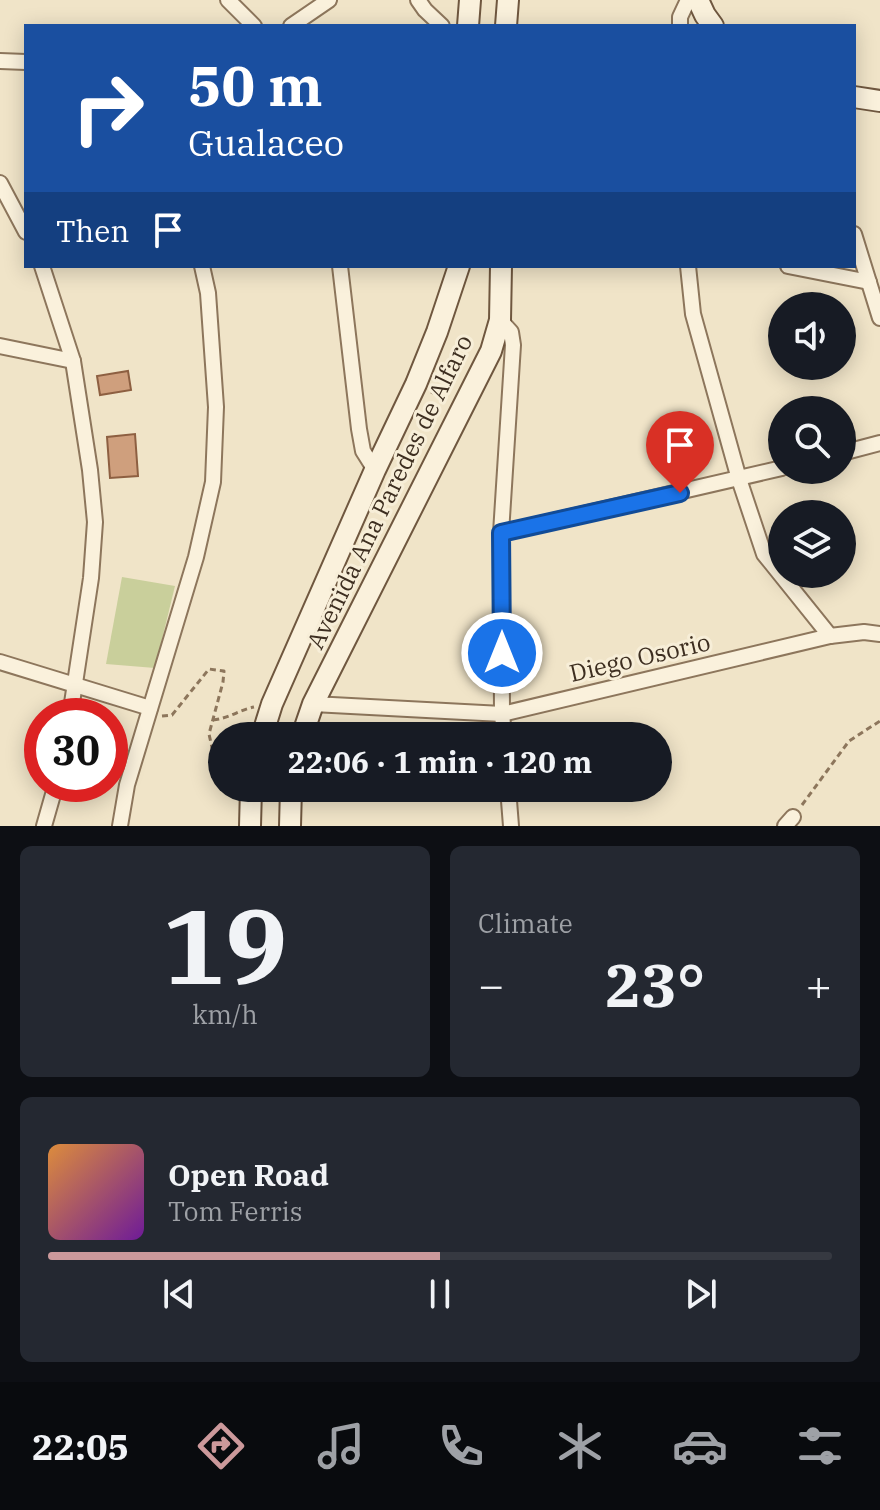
<!DOCTYPE html>
<html lang="en">
<head>
<meta charset="utf-8">
<style>
	:root { --surface:#171b24; --page:#242831; --text:#f1f3f6; --muted:#9ea1a6; --line:#363941; --accent:#cc999b }
	body { margin:0; font-family:"IBM Plex Serif",serif; background:var(--page); color:var(--text); height:100vh; display:flex; flex-direction:column; font-size:30px; white-space:nowrap }
	* { box-sizing:border-box; margin:0 }
	p { font-size:26px; color:var(--muted) }
	.icon { flex:none; width:44px; height:44px; fill:none; stroke:currentColor; stroke-width:2; stroke-linecap:round; stroke-linejoin:round }
	.map { position:relative; height:826px; overflow:hidden }
	.panel { display:flex; flex-direction:column; gap:20px; padding:20px; background:#0d0f14; flex:1 }
	.panel>* { flex:none }
	.banner { position:absolute; left:24px; top:24px; width:832px; height:244px; border-radius:0px; box-shadow:0 4px 20px #0003; background:#1a4fa0; color:#fff; overflow:hidden }
	.controls { position:absolute; left:768px; top:292px; display:grid; gap:16px }
	.controls a { display:grid; place-items:center; width:88px; height:88px; border-radius:50%; background:var(--surface); box-shadow:0 4px 20px #0003; font-size:40px }
	.speed { position:absolute; left:24px; top:698px; display:flex; gap:16px; font-size:40px; font-weight:700; text-align:center }
	.speed>* { display:grid; place-content:center; width:104px; height:104px; border-radius:50%; background:var(--surface); box-shadow:0 4px 20px #0003; line-height:1 }
	.speed .limit { border:12px solid #d22; background:#fff; color:#111 }
	.pin { position:absolute; display:grid; place-items:center; width:68px; height:68px; color:#fff; margin:-82px -34px; border-radius:50% 50% 50% 0; rotate:-45deg; box-shadow:0 0 8px #0007 }
	.pin .icon { rotate:45deg }
	.me { position:absolute; width:88px; margin:-44px; rotate:0deg; stroke-linejoin:round; filter:drop-shadow(0 0 6px #0008) }
	.turn { display:flex; align-items:center; gap:28px; height:168px; padding:0 32px; font-size:36px }
	.turn .icon { width:104px; height:104px; stroke-width:2.5 }
	.turn b { display:block; font-size:56px; line-height:68px }
	.then { display:flex; align-items:center; height:76px; padding:0 32px; background:#0003; gap:16px; font-size:30px }
	.big { font-size:60px; font-weight:700; line-height:1.1 }
	.panel .card { flex:1; display:flex; flex-direction:column; justify-content:center; gap:12px; min-width:0; padding:0 28px; border-radius:12px; background:var(--page) }
	.panel .dial { align-items:center; gap:0 }
	.dial b { font-size:104px; line-height:1 }
	.song { display:flex; align-items:center; gap:24px }
	.cover { width:96px; height:96px; border-radius:12px; background:linear-gradient(135deg,hsl(30 70% 55%),hsl(280 70% 35%)) }
	.played { height:8px; border-radius:4px; background:linear-gradient(90deg,var(--accent) 50%,var(--line) 50%) }
	.keys { display:flex; justify-content:space-around; direction:ltr }
	.heat { display:flex; justify-content:space-between; align-items:center; font-size:44px; direction:ltr }
	.panel .tiles { flex:1; display:grid; gap:20px; grid-template-columns:1fr 1fr }
	.card:last-child { grid-column:span 2 }
	.trip { position:absolute; left:208px; top:722px; width:464px; height:80px; border-radius:40px; background:var(--surface); box-shadow:0 4px 20px #0003; font-weight:700; line-height:80px; text-align:center }
	.tabs { display:flex; height:128px; justify-content:space-around; align-items:center; background:#090b0e; color:var(--muted) }
	.tabs .icon { width:56px; height:56px }
	.tabs .active { color:var(--accent) }
	.tabs b { font-size:36px; color:var(--text) }
	.map>svg:first-child { display:block }
</style>
</head>
<body>
<div class="map">
<svg width="880" height="826" viewBox="0 0 880 826">
	<rect width="100%" height="100%" fill="#f0e4c8"/>
	<!-- green -->
	<path fill="#c9cf9b" d="M122,577L175,586L155,668L106,664Z"/>
	<!-- building -->
	<g fill="#cf9f7d" stroke="#8d5f41" stroke-width="2">
		<path d="M128,371L131,390L100,395L97,376Z"/>
		<path d="M135,434L138,476L110,478L107,437Z"/>
	</g>
	<g fill="none" stroke-linecap="round" stroke-linejoin="round">
		<defs>
			<g id="street">
				<path d="M228,0L254,26"/>
				<path d="M418,0L425,10L442,26"/>
				<path d="M291,26L329,0"/>
				<path d="M680,26V17L688,0"/>
				<path d="M0,61L26,62"/>
				<path d="M0,183L26,232"/>
				<path d="M854,234L880,318"/>
				<path d="M42,266L73,361L90,470L95,522L91,578L70,716"/>
				<path d="M340,266L359,429L363,451L375,470"/>
				<path d="M688,266L693,314L739,479L764,554L830,636"/>
				<path d="M788,266L869,282"/>
				<path d="M500,320L511,332L513,345L501,533L502,714L504,736"/>
				<path d="M0,346L73,361"/>
				<path d="M842,453L880,443"/>
				<path d="M501,533L782,468"/>
				<path d="M0,662L150,708"/>
				<path d="M313,704L502,714L830,636L864,632L880,634"/>
				<path d="M508,788L511,826"/>
				<path d="M44,826L56,784"/>
				<path d="M120,826L127,785L196,557L213,482L216,407L208,293L202,266"/>
				<path d="M785,826L793,817"/>
			</g>
			<g id="secondary">
				<path d="M698,0L705,15L713,26"/>
				<path d="M468,26L470,0"/>
				<path d="M506,26L508,0"/>
				<path d="M854,97L880,101"/>
				<path d="M262,736L272,704L375,470L416,384L437,332L459,266"/>
				<path d="M302,736L313,704L491,351L500,320L501,266"/>
				<path d="M250,826L251,788"/>
				<path d="M290,826L291,788"/>
			</g>
		</defs>
		<!-- street casing -->
		<use href="#street" stroke="#8d765c" stroke-width="18"/>
		<!-- secondary casing -->
		<use href="#secondary" stroke="#6f573f" stroke-width="24"/>
		<!-- path -->
		<g stroke="#8d765c" stroke-width="3" stroke-dasharray="6 4" stroke-linecap="butt">
			<path d="M431,392L446,399"/>
			<path d="M162,716L172,715L209,669L224,671L223,682L209,734L213,752L222,767"/>
			<path d="M213,720C230,718 239,710 254,707"/>
			<path d="M802,805L849,741L880,721"/>
		</g>
		<!-- street -->
		<use href="#street" stroke="#faf1dc" stroke-width="14"/>
		<!-- secondary -->
		<use href="#secondary" stroke="#faf1dc" stroke-width="20"/>
	</g>
	<g fill="none" stroke-linecap="round" stroke-linejoin="round">
		<defs>
			<path id="route" d="M502,653L501,533L680,493"/>
		</defs>
		<!-- route casing -->
		<use href="#route" stroke="#114b97" stroke-width="20"/>
		<!-- route -->
		<use href="#route" stroke="#1a73e8" stroke-width="14"/>
	</g>
	<g text-anchor="middle" stroke-width="6" stroke-linejoin="round" paint-order="stroke">
		<!-- street labels -->
		<g font-size="24" fill="#3d2e20" stroke="#f7eed8">
			<text transform="translate(390 492) rotate(-64)" y="8">Avenida Ana Paredes de Alfaro</text>
			<text transform="translate(640 658) rotate(-13)" y="8">Diego Osorio</text>
		</g>
	</g>
</svg>
<div class="controls">
<a><svg class="icon" aria-label="sound" viewBox="0 0 24 24"><path d="M4 9h4l5-4v14l-5-4H4zM17 9q2 3 0 6"/></svg></a>
<a><svg class="icon" aria-label="search" viewBox="0 0 24 24"><circle cx="10" cy="10" r="6"/><path d="M15 15l6 6"/></svg></a>
<a><svg class="icon" aria-label="layers" viewBox="0 0 24 24"><path d="M12 4l9 5-9 5-9-5zM3 14l9 5 9-5"/></svg></a>
</div>
<div class="speed"><div class="limit">30</div></div>
<div class="pin" style="left:680px;top:493px;background:#d93025"><svg class="icon" aria-label="arrive" viewBox="0 0 24 24"><path d="M6 21V4h12l-3 4 3 4H6"/></svg></div>
<svg class="me" style="left:502px;top:653px" viewBox="-20 -20 40 40"><circle r="17" fill="#1a73e8" stroke="#fff" stroke-width="3"/><path d="M0-11L8 9 0 5-8 9z" fill="#fff"/></svg>
<div class="trip">22:06 · 1 min · 120 m</div>
<div class="banner">
<div class="turn"><svg class="icon" aria-label="right" viewBox="0 0 24 24"><path d="M7 20v-9h11M14 6l5 5-5 5"/></svg><div><b>50 m</b>Gualaceo</div></div>
<div class="then">Then<svg class="icon" aria-label="arrive" viewBox="0 0 24 24"><path d="M6 21V4h12l-3 4 3 4H6"/></svg></div>
</div>
</div>
<section class="panel">
<div class="tiles">
<div class="card dial"><b>19</b><p>km/h</p></div>
<div class="card"><p>Climate</p>
<div class="heat"><a>−</a><b class="big">23°</b><a>+</a></div>
</div>
<div class="card">
<div class="song"><i class="cover"></i><div><b>Open Road</b><p>Tom Ferris</p></div></div>
<div class="played"></div>
<div class="keys"><svg class="icon" aria-label="previous" viewBox="0 0 24 24"><path d="M18 5L8 12l10 7zM5 5v14"/></svg><svg class="icon" aria-label="pause" viewBox="0 0 24 24"><path d="M8 5v14M16 5v14"/></svg><svg class="icon" aria-label="next" viewBox="0 0 24 24"><path d="M6 5l10 7-10 7zM19 5v14"/></svg></div>
</div>
</div>
</section>
<nav class="tabs">
<b>22:05</b>
<svg class="icon active" aria-label="directions" viewBox="0 0 24 24"><path d="M12 3l9 9-9 9-9-9zM9 14v-3h6M13 9l2 2-2 2"/></svg>
<svg class="icon" aria-label="music" viewBox="0 0 24 24"><path d="M9 18V5l10-2v13"/><circle cx="6" cy="18" r="3"/><circle cx="16" cy="16" r="3"/></svg>
<svg class="icon" aria-label="phone" viewBox="0 0 24 24"><path d="M5 4h4l2 5-3 2q2 4 5 5l2-3 5 2v4C11 20 4 13 5 4z"/></svg>
<svg class="icon" aria-label="climate" viewBox="0 0 24 24"><path d="M12 3v18M4 7l16 10M4 17L20 7"/></svg>
<svg class="icon" aria-label="car" viewBox="0 0 24 24"><path d="M5 17H2v-5l4-1 3-4h7l3 4 3 1v5h-3M9 17h6M6 11h13"/><circle cx="7" cy="17" r="2"/><circle cx="17" cy="17" r="2"/></svg>
<svg class="icon" aria-label="filters" viewBox="0 0 24 24"><path d="M4 7h16M4 17h16"/><circle cx="9" cy="7" r="2"/><circle cx="15" cy="17" r="2"/></svg>
</nav>
</body>
</html>
